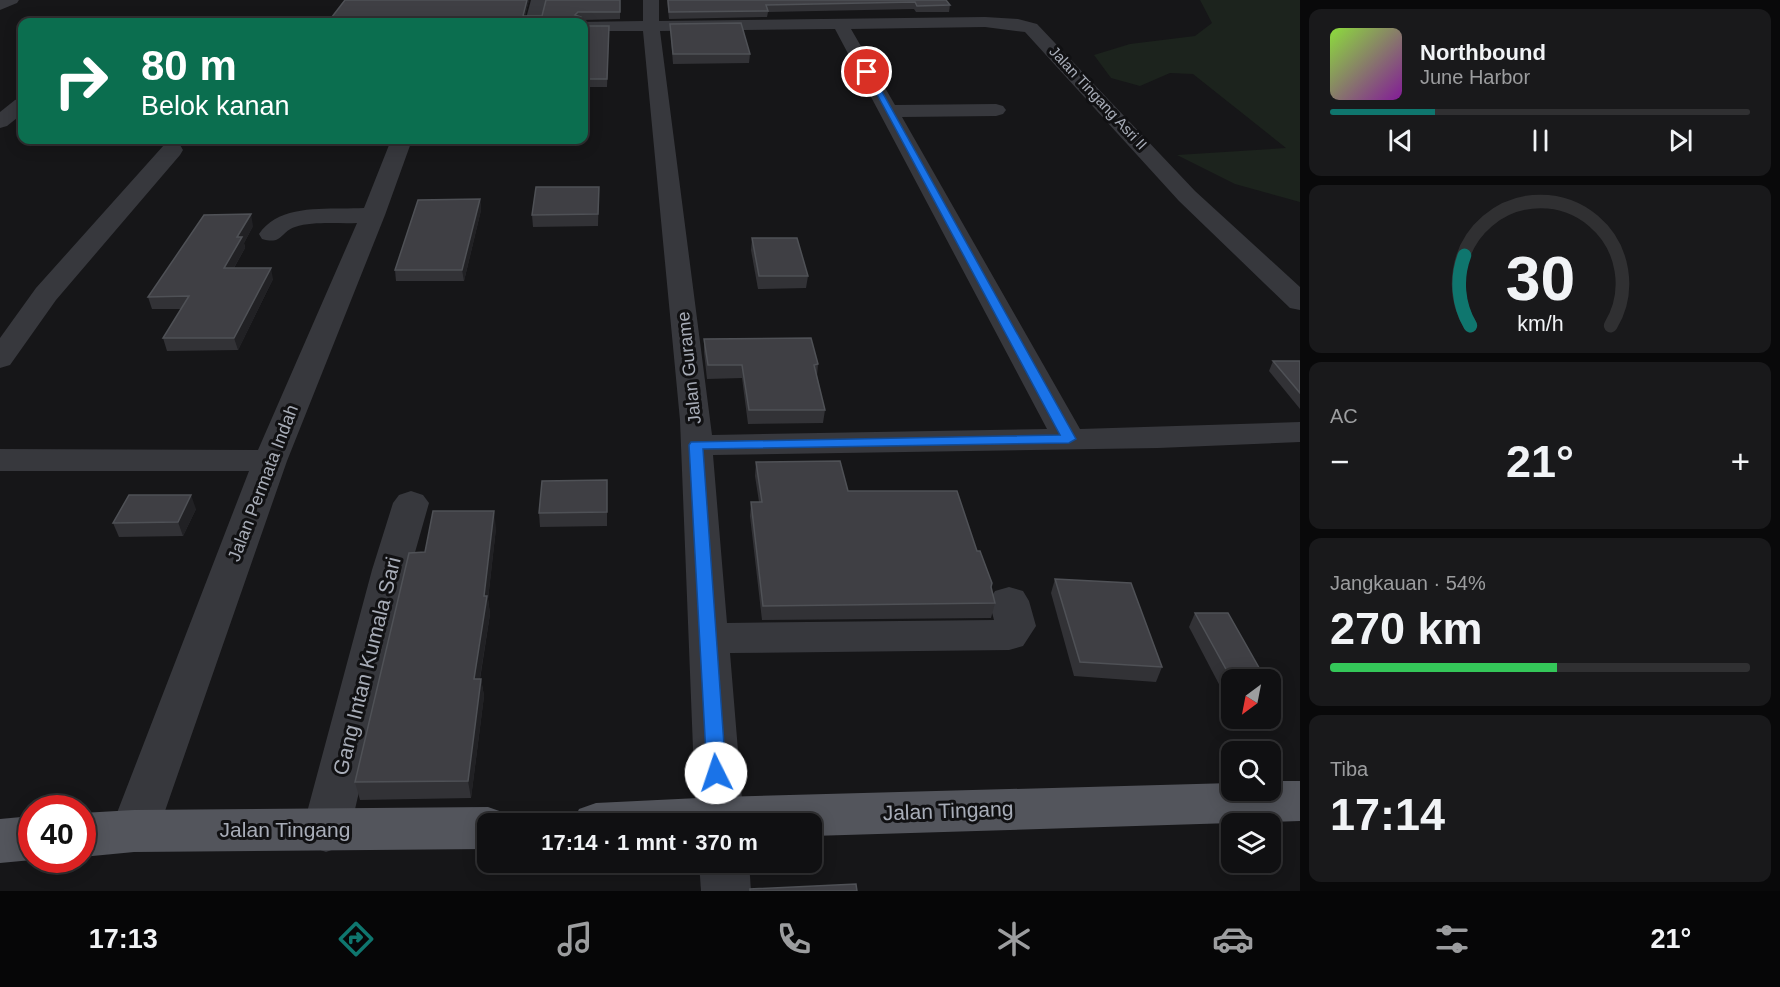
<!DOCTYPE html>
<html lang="id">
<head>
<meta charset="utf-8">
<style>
	:root { --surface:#101012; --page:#19191b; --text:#f1f3f6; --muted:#9c9d9f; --line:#303032; --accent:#0f766e }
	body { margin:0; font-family:Helvetica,sans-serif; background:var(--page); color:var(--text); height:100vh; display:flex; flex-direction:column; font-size:22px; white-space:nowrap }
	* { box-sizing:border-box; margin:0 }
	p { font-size:20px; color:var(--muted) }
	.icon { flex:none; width:33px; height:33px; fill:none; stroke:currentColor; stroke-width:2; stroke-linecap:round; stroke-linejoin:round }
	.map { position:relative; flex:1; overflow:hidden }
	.panel { display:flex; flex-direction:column; gap:9px; padding:9px; background:#09090a; width:480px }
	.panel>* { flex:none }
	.banner { position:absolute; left:18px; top:18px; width:570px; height:126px; border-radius:12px; box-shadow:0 3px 15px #0003,0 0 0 2px var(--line); background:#0b6e4f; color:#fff; overflow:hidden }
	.needle { width:39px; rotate:212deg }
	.tools { position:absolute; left:1221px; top:669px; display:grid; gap:12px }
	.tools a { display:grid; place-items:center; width:60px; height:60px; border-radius:12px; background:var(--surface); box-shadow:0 3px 15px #0003,0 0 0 2px var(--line); font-size:30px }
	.speed { position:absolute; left:18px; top:795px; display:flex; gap:12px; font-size:30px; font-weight:700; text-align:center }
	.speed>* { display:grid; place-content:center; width:78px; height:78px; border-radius:50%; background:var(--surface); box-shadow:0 3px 15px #0003,0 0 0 2px var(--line); line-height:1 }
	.speed .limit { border:9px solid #d22; background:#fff; color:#111 }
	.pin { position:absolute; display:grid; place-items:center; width:51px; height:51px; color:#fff; margin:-26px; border:3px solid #fff; border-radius:50%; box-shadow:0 2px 6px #0007 }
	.me { position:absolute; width:66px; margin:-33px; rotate:356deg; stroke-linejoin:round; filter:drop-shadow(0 0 4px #0008) }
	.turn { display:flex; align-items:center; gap:21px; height:126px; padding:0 24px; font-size:27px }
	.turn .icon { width:78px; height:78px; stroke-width:2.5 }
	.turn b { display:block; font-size:42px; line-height:51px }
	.big { font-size:45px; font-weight:600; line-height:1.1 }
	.panel .tile { flex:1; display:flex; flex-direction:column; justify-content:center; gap:9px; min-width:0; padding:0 21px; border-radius:12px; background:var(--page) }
	.panel .dial { align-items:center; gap:0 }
	.dial svg { height:156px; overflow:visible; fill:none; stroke:var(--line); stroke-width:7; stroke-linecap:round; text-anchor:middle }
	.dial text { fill:var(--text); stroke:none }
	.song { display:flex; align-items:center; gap:18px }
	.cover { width:72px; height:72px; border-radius:9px; background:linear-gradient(135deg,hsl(90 70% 55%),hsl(290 70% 35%)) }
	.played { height:6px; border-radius:3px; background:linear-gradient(90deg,var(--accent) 25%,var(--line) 25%) }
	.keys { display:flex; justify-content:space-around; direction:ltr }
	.heat { display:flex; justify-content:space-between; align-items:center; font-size:33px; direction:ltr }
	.charge { height:9px; border-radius:4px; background:linear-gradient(90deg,#34c759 54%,var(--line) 0) }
	.trip { position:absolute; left:477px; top:813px; width:345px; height:60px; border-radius:12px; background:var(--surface); box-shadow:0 3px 15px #0003,0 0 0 2px var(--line); font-weight:600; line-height:60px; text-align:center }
	.tab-bar { display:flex; height:96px; justify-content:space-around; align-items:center; background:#060607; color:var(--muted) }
	.tab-bar .icon { width:42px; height:42px }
	.tab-bar .selected { color:var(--accent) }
	.tab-bar b { font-size:27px; color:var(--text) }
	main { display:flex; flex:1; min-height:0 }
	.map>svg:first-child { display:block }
</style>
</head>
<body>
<main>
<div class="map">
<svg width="1300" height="891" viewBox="0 0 1300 891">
	<rect width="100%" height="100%" fill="#161618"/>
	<!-- green -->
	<path fill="#1c231d" d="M1200,0H1300V202L1235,184L1177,155L1286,148L1193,74L1170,73L1140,86L1111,78L1094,55L1130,44L1195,36L1212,23Z"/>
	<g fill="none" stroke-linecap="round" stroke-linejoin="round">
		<!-- minor -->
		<g fill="#37383d" fill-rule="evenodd">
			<path d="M0,0H19L17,3L0,10Z"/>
			<path d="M531,0H547L541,22H525Z"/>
			<path d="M643,0H659V21L985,17L1018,19L1037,24L1195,191L1300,287V310L1290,308L1179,201L1025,32L985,27L851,29L895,105L996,104L1003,106L1006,110L1003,114L996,116L902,117L1080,429L1300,422V442L1158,448L713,455L727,623L994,620L989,601L995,591L1009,587L1023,591L1029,601L1036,626L1023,646L1009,650L730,653L744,824H696L680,420L643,31H584V22H578L643,21ZM835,29L1047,429L712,435L660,31Z"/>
			<path d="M22,98V114L7,126L0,128V112L15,100Z"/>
			<path d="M391,140H412L385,215L287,461L158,831L151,846L134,852L117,846L110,831L249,471H0V449L258,450L357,223C338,224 314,221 295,227C280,232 283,245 262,239L259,234C280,202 330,210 364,208Z"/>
			<path d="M172,144L180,145L183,150L180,155L56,300L10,365L0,368V338L36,288L164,145Z"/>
			<path d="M411,491L423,495L429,503L410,570L350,831L343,846L326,852L309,846L302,831L372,570L393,503L399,495Z"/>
			<path d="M699,862H749L751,891H701Z"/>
		</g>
		<!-- major -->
		<g fill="#53555c" fill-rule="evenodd">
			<path d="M1270,781H1300V821L812,836V824H572L579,809L596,803L719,797L1232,783V790H1270Z"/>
			<path d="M488,807L505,813L510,824H488V849L134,852L82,857V813L134,810Z"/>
			<path d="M32,816V860L0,863V819Z"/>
		</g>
	</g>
	<!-- wall -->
	<g fill="#323236">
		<path d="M345,0H529L525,16H542L620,0V19L582,20L583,22H328Z"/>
		<path d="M667,0H946L950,5L949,12H916L914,9L768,12L767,17L669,19Z"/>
		<path d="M670,24L750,54L749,63L673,64Z"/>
		<path d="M584,25V26L609,33L607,87H585V92H584Z"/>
		<path d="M599,187L598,226L533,227L532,215Z"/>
		<path d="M480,199L481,210L464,281H396L395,270Z"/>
		<path d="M253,226L244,243L245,248L234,268L273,279L238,350L167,351L163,338L181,309H152L148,297Z"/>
		<path d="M752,238L808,276L806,288L758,289L751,250Z"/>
		<path d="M704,339L818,364L817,376L825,410L823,423L748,424L742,378L707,379L704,352Z"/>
		<path d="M1273,361H1300V409L1269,371Z"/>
		<path d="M756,462L848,491L977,551L991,588L995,603L991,618L762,620L750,516L751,502H759L755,476Z"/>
		<path d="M607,480V526L540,527L539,513Z"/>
		<path d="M196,509L183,536L119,537L113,523Z"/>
		<path d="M496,528L488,599L490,614L480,679H481L484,696L471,798L360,800L355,782Z"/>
		<path d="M1055,579L1162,667L1156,682L1074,676L1051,593Z"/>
		<path d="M1195,613L1232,680V709L1189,627Z"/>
		<path d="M1270,687L1275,695L1270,704Z"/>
	</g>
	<!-- shaded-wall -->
	<g fill="#212124">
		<path d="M527,0H529L523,22V16Z"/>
		<path d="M480,199L481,210L464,281L462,270Z"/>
		<path d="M251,214L253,226L244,243L245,248L227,280L224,268L237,237Z"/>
		<path d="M271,268L273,279L238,350L234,338Z"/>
		<path d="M191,495L196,509L183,536L178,522Z"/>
		<path d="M494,511L496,528L488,599L490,614L477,696L474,679Z"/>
		<path d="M481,679L484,696L471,798L468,781Z"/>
	</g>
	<!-- building -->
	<g fill="#3f3f44" stroke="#4f5156" stroke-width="1.5">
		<path d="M345,0H527L523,16H542L546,0H620V12H578L575,15L581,17L583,22H476L477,19L416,20L414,22H328Z"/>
		<path d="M668,0H946L950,5L917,6L915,2L766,5L768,11L669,12Z"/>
		<path d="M741,23L750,54H673L670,24Z"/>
		<path d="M584,25V26H609L607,79H585L584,84Z"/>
		<path d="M536,187H599L598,214L532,215Z"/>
		<path d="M480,199L462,270H395L418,200Z"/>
		<path d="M251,214L237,237H242L224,268H271L234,338H163L189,296L148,297L204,215Z"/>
		<path d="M752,238H797L808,276H759Z"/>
		<path d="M811,338L818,364L814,365L825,410H749L742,365H708L704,339Z"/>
		<path d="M1273,361H1300V393Z"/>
		<path d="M840,461L848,491H957L977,551H980L992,583L991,587L995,603L763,606L751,502H762L756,462Z"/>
		<path d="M607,480V512L539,513L542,481Z"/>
		<path d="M129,495H191L178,522L113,523Z"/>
		<path d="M433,511H494L484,596H487L474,679H481L468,781L355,782L409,553L425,552Z"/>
		<path d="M1055,579L1131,583L1162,667L1080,662Z"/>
		<path d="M1195,613H1228L1266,680H1232Z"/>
		<path d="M1270,687L1275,695H1270Z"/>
		<path d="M856,884L857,891H750V889Z"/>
	</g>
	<!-- route -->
	<path fill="#1a73e8" stroke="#114b97" stroke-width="1.5" d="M864,70L871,72L1076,439L1069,443L703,449L726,773L723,778L716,781L710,778L707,773L689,445L691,442L1060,435Z"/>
	<g text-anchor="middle" stroke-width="6" stroke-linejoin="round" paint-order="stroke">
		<!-- far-street labels -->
		<g font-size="15" fill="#a8adb8" stroke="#111113">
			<text transform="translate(1098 98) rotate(47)" y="5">Jalan Tingang Asri II</text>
		</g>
		<!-- street labels -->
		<g font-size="18" fill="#a8adb8" stroke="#111113">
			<text transform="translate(689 368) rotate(-96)" y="6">Jalan Gurame</text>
			<text transform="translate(263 483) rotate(-69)" y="6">Jalan Permata Indah</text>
		</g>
		<!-- near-street labels -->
		<g font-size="21" fill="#a8adb8" stroke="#111113">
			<text transform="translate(367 666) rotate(-76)" y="7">Gang Intan Kumala Sari</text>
			<text transform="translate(948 811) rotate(-2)" y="7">Jalan Tingang</text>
			<text x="285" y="837">Jalan Tingang</text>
		</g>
	</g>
</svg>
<div class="tools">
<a><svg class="needle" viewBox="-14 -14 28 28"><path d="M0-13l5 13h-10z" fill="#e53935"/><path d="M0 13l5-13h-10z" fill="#9c9d9f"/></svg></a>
<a><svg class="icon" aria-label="search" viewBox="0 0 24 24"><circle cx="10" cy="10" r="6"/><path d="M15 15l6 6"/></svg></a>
<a><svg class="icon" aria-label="layers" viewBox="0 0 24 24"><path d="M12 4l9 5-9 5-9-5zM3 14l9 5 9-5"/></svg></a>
</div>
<div class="speed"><div class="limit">40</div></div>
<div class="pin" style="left:867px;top:72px;background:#d93025"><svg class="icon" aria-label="arrive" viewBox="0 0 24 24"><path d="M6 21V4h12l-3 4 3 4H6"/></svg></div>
<svg class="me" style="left:716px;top:773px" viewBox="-20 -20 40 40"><circle r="19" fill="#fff"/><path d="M0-13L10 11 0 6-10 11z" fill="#1a73e8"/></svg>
<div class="trip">17:14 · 1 mnt · 370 m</div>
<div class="banner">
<div class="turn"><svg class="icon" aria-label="right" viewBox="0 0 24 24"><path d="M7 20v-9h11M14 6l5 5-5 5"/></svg><div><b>80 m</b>Belok kanan</div></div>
</div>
</div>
<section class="panel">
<div class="tile">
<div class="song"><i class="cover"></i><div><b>Northbound</b><p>June Harbor</p></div></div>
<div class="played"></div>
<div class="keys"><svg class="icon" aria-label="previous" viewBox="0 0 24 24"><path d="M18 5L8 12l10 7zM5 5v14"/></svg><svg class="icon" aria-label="pause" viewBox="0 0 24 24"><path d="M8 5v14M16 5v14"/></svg><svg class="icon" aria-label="next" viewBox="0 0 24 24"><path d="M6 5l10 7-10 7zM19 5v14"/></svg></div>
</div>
<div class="tile dial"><svg viewBox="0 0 100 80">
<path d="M14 69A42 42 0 1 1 86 69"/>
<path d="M14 69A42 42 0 0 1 11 33" stroke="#0f766e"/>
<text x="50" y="56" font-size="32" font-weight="700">30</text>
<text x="50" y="72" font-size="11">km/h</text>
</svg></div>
<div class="tile"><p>AC</p>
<div class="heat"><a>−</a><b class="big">21°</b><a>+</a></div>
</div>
<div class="tile"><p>Jangkauan · 54%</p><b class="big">270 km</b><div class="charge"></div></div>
<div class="tile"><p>Tiba</p><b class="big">17:14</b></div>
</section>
</main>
<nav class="tab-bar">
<b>17:13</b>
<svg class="icon selected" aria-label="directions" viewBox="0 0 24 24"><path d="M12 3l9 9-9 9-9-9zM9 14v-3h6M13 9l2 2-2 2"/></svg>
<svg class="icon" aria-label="music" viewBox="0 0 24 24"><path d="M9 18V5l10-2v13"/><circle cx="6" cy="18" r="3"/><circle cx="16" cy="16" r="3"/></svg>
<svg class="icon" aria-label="phone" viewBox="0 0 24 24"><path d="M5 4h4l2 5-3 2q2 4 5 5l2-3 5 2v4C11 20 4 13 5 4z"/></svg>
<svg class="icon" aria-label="climate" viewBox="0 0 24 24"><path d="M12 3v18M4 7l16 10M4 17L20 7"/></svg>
<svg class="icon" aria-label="car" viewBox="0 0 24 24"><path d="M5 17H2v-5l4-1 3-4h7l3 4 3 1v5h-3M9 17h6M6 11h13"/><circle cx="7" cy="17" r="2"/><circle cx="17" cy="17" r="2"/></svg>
<svg class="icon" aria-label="filters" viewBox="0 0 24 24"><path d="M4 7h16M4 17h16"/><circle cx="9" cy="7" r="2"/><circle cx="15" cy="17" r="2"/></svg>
<b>21°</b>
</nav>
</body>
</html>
